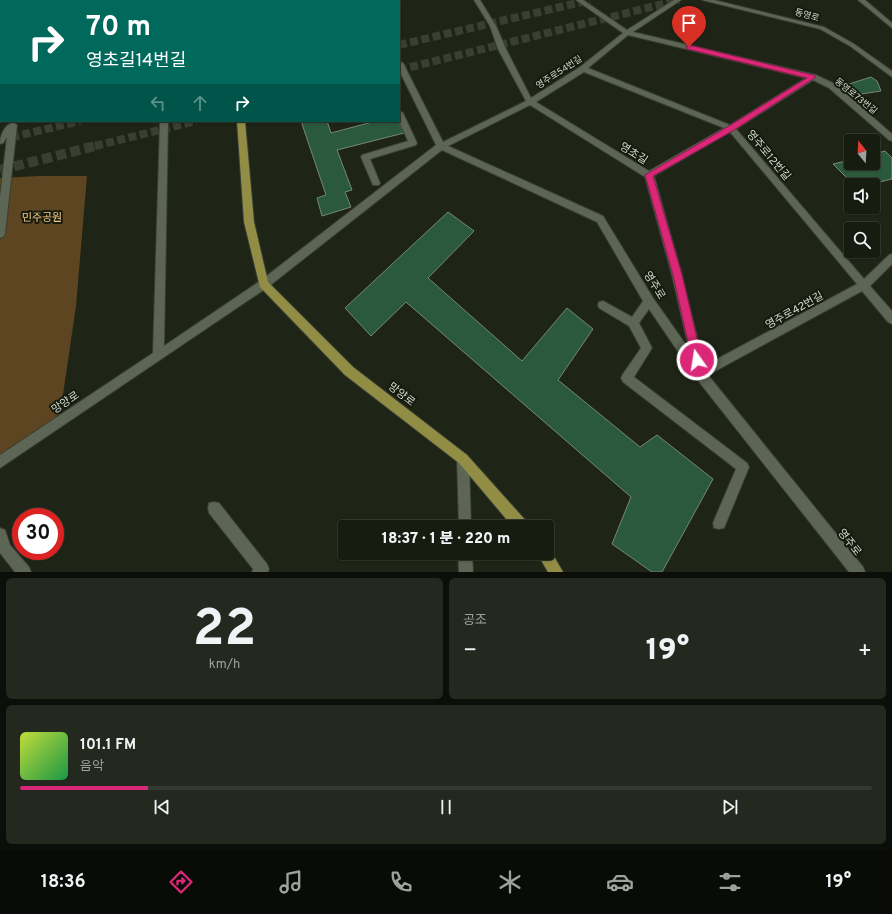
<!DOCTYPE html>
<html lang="ko">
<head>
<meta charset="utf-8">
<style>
	:root { --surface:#161c10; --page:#23291e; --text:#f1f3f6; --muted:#9ea19f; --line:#353a30; --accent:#db2777 }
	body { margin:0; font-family:Overpass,"Noto Sans KR",sans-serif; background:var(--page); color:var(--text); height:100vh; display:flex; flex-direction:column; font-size:15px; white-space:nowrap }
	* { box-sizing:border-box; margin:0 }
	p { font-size:13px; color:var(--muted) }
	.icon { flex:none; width:22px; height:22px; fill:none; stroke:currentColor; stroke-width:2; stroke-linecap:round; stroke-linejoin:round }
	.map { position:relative; height:572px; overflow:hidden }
	.side { display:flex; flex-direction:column; gap:6px; padding:6px; background:#0c0f09; flex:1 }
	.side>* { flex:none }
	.top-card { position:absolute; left:0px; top:0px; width:400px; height:122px; box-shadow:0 1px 3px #0004,0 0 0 1px var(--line); background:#00695c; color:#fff; overflow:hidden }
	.needle { width:26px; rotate:342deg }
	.fabs { position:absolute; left:844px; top:134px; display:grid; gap:8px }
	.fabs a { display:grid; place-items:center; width:36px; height:36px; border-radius:4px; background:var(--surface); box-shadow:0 1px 3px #0004,0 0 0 1px var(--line); font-size:20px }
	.speed { position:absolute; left:12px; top:508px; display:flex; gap:8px; font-size:20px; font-weight:700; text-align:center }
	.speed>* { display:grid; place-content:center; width:52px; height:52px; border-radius:50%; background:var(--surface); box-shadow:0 1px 3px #0004,0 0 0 1px var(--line); line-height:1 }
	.speed .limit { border:6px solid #d22; background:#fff; color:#111 }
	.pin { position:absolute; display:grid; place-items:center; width:34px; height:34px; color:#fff; margin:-41px -17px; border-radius:50% 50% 50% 0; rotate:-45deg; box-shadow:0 0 4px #0007 }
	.pin .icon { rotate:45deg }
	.me { position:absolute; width:44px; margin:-22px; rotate:347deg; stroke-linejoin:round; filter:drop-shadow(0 0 3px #0008) }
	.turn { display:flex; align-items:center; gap:14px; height:84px; padding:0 20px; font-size:18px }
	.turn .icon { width:52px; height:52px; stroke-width:2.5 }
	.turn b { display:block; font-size:28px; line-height:34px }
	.lanes { display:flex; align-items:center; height:38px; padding:0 20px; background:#0003; justify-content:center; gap:20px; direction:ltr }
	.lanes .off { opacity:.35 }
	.big { font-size:30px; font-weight:800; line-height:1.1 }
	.side .card { flex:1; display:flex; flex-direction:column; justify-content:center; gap:6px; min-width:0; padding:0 14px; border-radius:6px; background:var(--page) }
	.side .dial { align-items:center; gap:0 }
	.dial b { font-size:52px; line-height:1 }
	.song { display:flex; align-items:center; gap:12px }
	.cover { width:48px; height:48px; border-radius:6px; background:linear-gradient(135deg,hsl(70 70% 55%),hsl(140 70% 35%)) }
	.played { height:4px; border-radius:2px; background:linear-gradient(90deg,var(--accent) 15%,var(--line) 15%) }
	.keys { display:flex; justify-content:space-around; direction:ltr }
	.heat { display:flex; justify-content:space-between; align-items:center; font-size:22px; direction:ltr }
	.side .tiles { flex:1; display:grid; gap:6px; grid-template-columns:1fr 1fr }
	.card:last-child { grid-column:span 2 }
	.trip { position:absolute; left:338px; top:520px; width:216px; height:40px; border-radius:4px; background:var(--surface); box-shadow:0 1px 3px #0004,0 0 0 1px var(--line); font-weight:800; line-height:40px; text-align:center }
	.dock { display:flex; height:64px; justify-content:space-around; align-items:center; background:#090b06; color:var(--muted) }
	.dock .icon { width:28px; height:28px }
	.dock .selected { color:var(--accent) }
	.dock b { font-size:18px; color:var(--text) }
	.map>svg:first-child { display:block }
</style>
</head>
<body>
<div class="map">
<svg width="892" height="572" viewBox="0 0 892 572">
	<rect width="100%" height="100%" fill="#1e2516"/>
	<!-- green -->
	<g fill="#5e4521">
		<path d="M0,0H98L1,1L0,108Z"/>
		<path d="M39,176H87L76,306L60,415L0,458V178Z"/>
	</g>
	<!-- building -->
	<g fill="#2b593c" stroke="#76877b">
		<path d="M871,77L877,81L881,91L861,94L849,84Z"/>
		<path d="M301,121H327L331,133L376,121H398L404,133L337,150L352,190L345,192L351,207L322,216L317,198L326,195Z"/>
		<path d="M885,151L892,158V179L867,185H854L833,164L851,160V163H873V154Z"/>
		<path d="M448,212L474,231L428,278L522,361L567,308L593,329L558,380L640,447L657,435L713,479L662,572H652L612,544L631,497L406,302L371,336L345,308Z"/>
	</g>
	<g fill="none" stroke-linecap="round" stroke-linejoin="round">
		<!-- major-tunnel-far1 -->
		<g stroke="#394032" stroke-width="8" stroke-dasharray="8 3.5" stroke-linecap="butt">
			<path d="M399,45L590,0"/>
			<path d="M399,70L679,0"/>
			<path d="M0,140L80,121"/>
			<path d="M95,146L196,121"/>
		</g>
		<!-- major-tunnel -->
		<path stroke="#394032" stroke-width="10" stroke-dasharray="10 4.5" stroke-linecap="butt" d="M0,170L99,145"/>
		<defs>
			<g id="minor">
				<path d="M101,0H108L101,1Z"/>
				<rect x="344" y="0" width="7" height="1"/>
				<rect x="366" y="0" width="7" height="1"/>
				<path d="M474,0H480L496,26L506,49L531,98L580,67L623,33L576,0H583L627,30L674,0H681L633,32L816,75L835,84L892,134V141L889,140L829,88L813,80L736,129L864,279L889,255L892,254V264L870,286L892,311V324L888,322L862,291L708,375L863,567L865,572H849L696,378L649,309L639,323L652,348L634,377L747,463L749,467L724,528L719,529L714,528L713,523L736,469L623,382L621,378L623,374L641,348L629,326L599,308L598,305L599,302L603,301L632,317L643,301L597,222L442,150L268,287L0,468V455L153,353L160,121H168L164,346L260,281L436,145L399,70V61L403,63L443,142L526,101L498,49L490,26ZM628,35L806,78L730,125L588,68ZM584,72L724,128L649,171L536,102ZM530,105L645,177L672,275L689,349L653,298L603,216L448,146ZM730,132L857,284L704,366L682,275L654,176Z"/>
				<path d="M702,0H714L824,27L854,44L892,71V77L850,46L820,29Z"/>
				<path d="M858,0H865L892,23V28Z"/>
				<path d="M399,110L403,113L417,143L416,145L370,159L380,183L379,185H373L361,157L362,155L408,141L399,121Z"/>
				<path d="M13,122L17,125L5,234L3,237L0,238V197L7,137L3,143L0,144C0,135 4,126 13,122Z"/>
				<path d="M463,453L467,455L469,459L471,527H459L457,459L459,455Z"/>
				<path d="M214,502L219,503L267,564L269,569L268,572H252L253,569L209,513L208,508L209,503Z"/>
				<path d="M0,528L5,530L10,545L29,567L31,572H15L0,553Z"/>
				<path d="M458,553H472L473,572H459Z"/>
			</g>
			<g id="major">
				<rect x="238" y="0" width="6" height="1"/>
				<path d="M237,121H245L254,222L268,282L353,367L467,455L527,522L528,527H513L459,463L345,375L260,287L244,222Z"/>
				<path d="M547,548H549L563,572H548L537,553H547Z"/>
			</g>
		</defs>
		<!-- minor casing -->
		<use href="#minor" stroke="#393f34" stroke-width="2"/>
		<!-- major casing -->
		<use href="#major" stroke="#393f34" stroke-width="2"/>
		<!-- minor -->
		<use href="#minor" fill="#5d6555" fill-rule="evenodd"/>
		<!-- major -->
		<use href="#major" fill="#928d45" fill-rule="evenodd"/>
	</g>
	<!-- route -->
	<path fill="#db2777" stroke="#8e194d" d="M689,45L813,75L816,77L734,130L653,176L682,275L702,360L701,363L697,365L694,363L692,360L673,275L645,175L729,126L807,78L687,49L686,47Z"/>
	<g text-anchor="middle" stroke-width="4" stroke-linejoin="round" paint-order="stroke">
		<!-- far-street labels -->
		<g font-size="9" fill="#d5d9d0" stroke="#151b0d">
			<text transform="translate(807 15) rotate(16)" y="3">동영로</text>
			<text transform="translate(559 72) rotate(-33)" y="3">영주로54번길</text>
			<text transform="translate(856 96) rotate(39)" y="3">동영로73번길</text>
		</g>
		<!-- street labels -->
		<g font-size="11" fill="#d5d9d0" stroke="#151b0d">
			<text transform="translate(634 153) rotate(32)" y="4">영초길</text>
			<text transform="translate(769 155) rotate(50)" y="4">영주로12번길</text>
			<text transform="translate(655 285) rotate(58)" y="4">영주로</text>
			<text transform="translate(794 310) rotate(-29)" y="4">영주로42번길</text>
			<text transform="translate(402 394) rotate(38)" y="4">망양로</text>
			<text transform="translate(65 402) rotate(-34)" y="4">망양로</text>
			<text transform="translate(850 542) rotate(52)" y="4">영주로</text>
		</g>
		<!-- park labels -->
		<g font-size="11" fill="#f9c987" stroke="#151b0d">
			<text x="42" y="221">민주공원</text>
		</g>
	</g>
</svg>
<div class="fabs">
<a><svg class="needle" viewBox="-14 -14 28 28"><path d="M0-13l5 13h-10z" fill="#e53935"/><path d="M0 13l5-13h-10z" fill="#9ea19f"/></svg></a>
<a><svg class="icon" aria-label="sound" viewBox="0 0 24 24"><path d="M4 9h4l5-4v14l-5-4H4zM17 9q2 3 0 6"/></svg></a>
<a><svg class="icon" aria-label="search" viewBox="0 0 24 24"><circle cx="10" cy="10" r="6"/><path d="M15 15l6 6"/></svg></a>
</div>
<div class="speed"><div class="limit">30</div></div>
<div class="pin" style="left:689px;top:47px;background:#d93025"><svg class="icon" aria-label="arrive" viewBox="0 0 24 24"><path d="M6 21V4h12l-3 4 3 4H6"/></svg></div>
<svg class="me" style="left:697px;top:360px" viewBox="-20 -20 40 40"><circle r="17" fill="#db2777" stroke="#fff" stroke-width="3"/><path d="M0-11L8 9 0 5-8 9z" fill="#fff"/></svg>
<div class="trip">18:37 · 1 분 · 220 m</div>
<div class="top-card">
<div class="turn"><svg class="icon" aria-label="right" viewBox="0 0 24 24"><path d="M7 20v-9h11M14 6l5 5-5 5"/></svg><div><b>70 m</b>영초길14번길</div></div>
<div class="lanes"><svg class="icon off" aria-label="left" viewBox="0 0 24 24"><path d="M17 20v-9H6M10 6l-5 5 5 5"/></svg><svg class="icon off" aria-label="ahead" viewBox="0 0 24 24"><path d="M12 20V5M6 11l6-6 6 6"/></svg><svg class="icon" aria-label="right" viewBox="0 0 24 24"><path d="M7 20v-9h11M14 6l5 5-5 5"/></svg></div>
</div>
</div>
<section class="side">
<div class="tiles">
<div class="card dial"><b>22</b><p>km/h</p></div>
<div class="card"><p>공조</p>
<div class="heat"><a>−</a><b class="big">19°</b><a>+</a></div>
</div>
<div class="card">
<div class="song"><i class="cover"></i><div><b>101.1 FM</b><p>음악</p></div></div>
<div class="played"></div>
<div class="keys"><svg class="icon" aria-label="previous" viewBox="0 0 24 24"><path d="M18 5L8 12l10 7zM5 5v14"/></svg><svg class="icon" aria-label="pause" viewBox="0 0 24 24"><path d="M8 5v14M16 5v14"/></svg><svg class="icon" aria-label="next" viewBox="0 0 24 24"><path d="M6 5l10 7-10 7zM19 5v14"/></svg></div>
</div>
</div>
</section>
<nav class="dock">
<b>18:36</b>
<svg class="icon selected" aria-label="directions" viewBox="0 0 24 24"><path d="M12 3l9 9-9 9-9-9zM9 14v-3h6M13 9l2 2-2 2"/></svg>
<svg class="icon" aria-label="music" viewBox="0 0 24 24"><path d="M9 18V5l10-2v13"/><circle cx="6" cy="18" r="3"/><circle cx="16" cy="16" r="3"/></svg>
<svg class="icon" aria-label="phone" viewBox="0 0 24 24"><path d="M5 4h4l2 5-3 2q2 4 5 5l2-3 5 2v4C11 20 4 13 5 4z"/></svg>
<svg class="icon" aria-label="climate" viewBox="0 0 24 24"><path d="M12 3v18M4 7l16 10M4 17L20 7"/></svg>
<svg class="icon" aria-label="car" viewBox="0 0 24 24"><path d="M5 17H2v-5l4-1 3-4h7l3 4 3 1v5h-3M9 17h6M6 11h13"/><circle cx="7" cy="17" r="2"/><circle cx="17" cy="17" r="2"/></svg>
<svg class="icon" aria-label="filters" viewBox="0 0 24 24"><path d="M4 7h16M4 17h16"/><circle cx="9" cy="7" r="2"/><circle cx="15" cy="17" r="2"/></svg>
<b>19°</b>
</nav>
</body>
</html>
